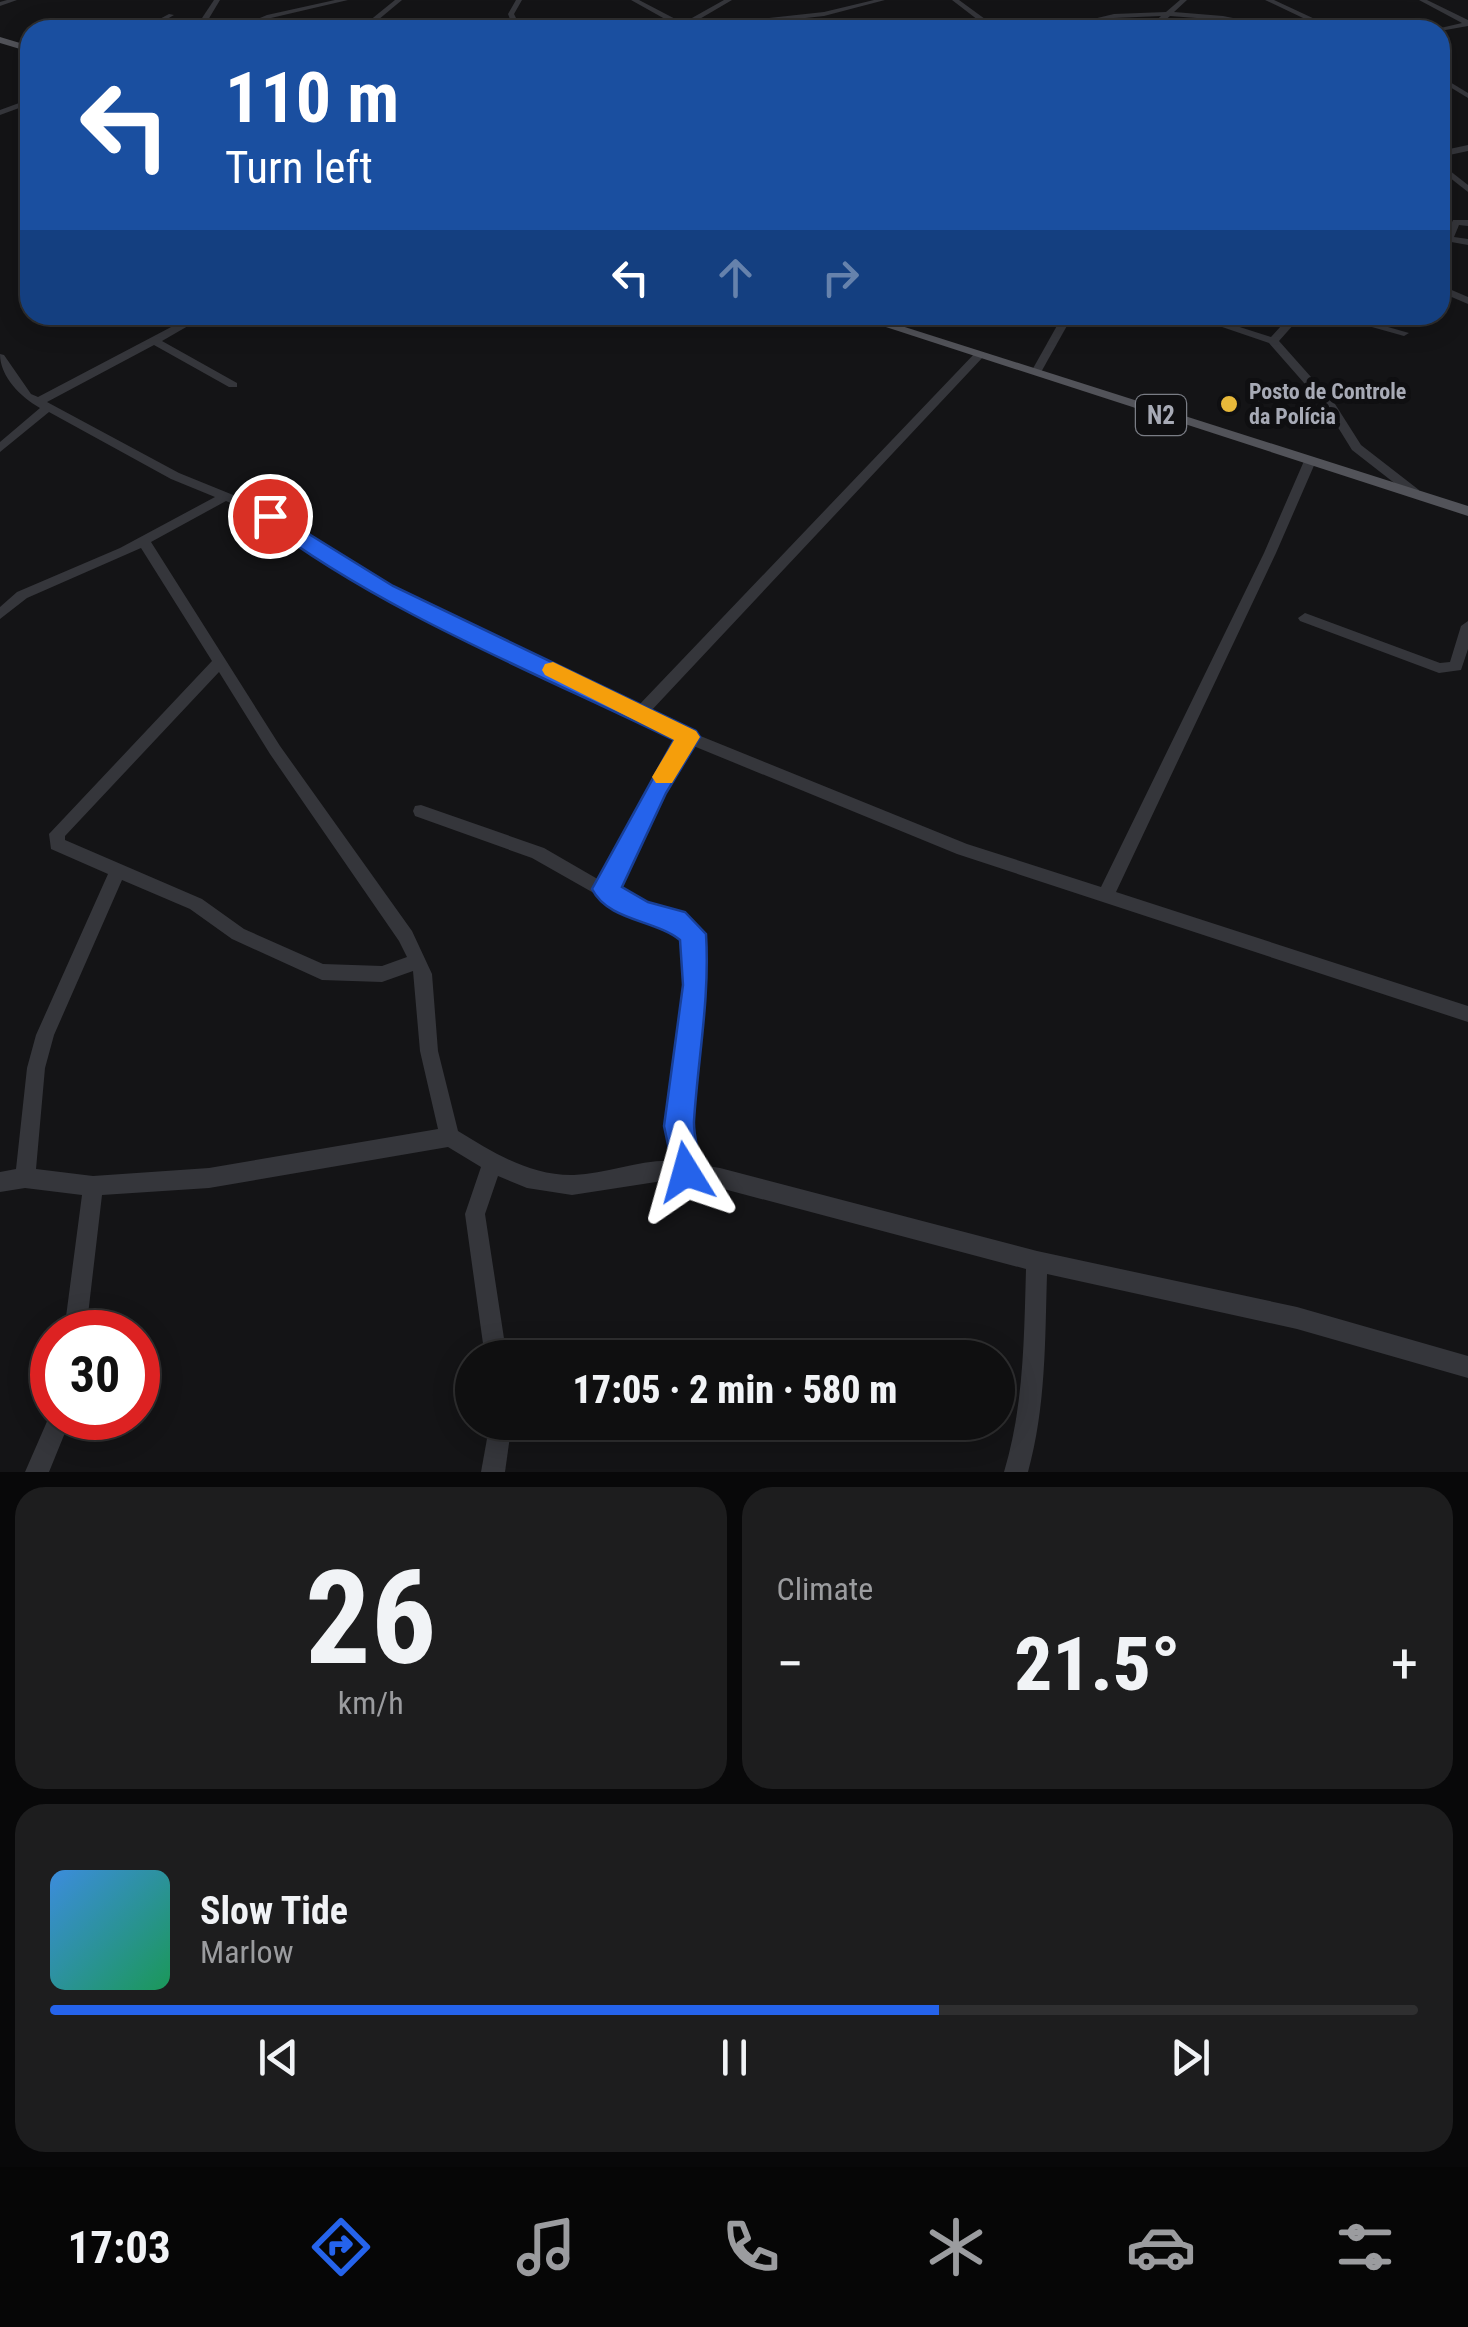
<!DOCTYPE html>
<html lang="en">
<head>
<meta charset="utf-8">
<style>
	:root { --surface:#0f0f10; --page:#1d1d1e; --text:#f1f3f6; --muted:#9b9c9f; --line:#2f2f30; --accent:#2563eb }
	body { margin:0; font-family:"Roboto Condensed",sans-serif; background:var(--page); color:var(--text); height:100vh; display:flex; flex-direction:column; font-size:38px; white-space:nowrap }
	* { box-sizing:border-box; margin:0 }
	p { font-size:32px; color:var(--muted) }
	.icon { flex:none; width:55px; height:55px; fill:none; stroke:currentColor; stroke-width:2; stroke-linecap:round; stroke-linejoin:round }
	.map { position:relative; height:1472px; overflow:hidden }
	.side { display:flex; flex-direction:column; gap:15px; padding:15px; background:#080809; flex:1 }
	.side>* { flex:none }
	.hud { position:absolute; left:20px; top:20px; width:1430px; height:305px; border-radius:30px; box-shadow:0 5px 25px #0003,0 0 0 2px var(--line); background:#1a4fa0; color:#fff; overflow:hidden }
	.speed { position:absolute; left:30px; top:1310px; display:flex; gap:20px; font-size:50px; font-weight:700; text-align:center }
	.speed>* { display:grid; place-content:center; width:130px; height:130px; border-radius:50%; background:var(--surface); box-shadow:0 5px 25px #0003,0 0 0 2px var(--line); line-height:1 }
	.speed .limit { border:15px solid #d22; background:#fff; color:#111 }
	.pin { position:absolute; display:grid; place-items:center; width:85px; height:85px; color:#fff; margin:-42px; border:5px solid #fff; border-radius:50%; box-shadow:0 2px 10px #0007 }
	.me { position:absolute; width:110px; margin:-55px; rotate:352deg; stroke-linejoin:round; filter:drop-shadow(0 0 8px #0008) }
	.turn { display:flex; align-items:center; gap:35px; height:210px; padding:0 40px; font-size:45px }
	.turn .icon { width:130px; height:130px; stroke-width:2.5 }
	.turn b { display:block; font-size:70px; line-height:85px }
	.lanes { display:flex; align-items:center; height:95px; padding:0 40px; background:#0003; justify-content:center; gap:50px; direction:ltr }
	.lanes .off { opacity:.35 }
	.big { font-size:75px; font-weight:800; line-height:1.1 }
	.side .widget { flex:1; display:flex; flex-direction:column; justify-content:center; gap:15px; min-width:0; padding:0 35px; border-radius:30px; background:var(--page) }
	.side .dial { align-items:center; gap:0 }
	.dial b { font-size:130px; line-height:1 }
	.song { display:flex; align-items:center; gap:30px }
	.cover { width:120px; height:120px; border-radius:15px; background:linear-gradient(135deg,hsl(210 70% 55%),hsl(150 70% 35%)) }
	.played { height:10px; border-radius:5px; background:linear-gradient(90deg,var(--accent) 65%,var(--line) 65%) }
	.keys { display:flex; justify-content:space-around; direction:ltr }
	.heat { display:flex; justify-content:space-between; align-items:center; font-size:55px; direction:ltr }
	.side .tiles { flex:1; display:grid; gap:15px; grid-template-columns:1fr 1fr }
	.widget:last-child { grid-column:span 2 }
	.trip { position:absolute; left:455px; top:1340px; width:560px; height:100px; border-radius:50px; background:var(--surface); box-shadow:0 5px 25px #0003,0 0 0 2px var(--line); font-weight:800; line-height:100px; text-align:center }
	.tabs { display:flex; height:160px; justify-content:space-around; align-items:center; background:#060606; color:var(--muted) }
	.tabs .icon { width:70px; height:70px }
	.tabs .active { color:var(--accent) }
	.tabs b { font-size:45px; color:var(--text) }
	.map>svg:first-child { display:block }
</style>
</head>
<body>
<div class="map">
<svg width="1468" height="1472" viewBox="0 0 1468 1472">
	<rect width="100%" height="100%" fill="#141416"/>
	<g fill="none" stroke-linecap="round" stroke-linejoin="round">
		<!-- minor -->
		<g fill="#35363b" fill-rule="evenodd">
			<path d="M7,0H17L0,6V2Z"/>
			<path d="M214,0H220L202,30H194Z"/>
			<path d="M335,0H348L271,18L241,30H231L267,15Z"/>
			<path d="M395,0H402L366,30H358Z"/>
			<path d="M516,0H522L514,14L522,30H514L508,14Z"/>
			<path d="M631,0H639L683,23L724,0H732L686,27L824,12L874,0H885L824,16L697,30H674L681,28Z"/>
			<path d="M952,0H959L1000,30H991L982,23L961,30H949L978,20Z"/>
			<path d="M1180,0H1187L1174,12L1223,16L1279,27L1324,28L1265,0H1274L1332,27L1330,30H1273L1223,20L1170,16L1154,30H1146L1161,16L1114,18L1061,30H1047L1114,14L1166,12Z"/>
			<path d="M1419,0H1427L1468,20V26L1440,31L1432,30L1462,23Z"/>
			<path d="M169,14L174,15L148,30H139Z"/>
			<path d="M1440,76L1468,93V98L1440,81Z"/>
			<path d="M30,99V104L0,115V110Z"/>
			<path d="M1468,145V151L1440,157V151Z"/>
			<path d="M1440,163L1468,185V192L1440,170Z"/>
			<path d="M1453,220H1468V226L1459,225L1454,237L1468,239V245L1440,240V234L1446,235Z"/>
			<path d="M1440,285L1468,297V304L1440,292Z"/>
			<path d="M194,315H207L162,341L237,383V387H229L154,345L47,402L179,473L260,506L391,588L638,706L976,352H984V356L650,712L693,733L967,844L1101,887L1264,553L1304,461L1306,458H1314L1316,461L1276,553L1116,892L1468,1006V1022L957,854L691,745L662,792L615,888C626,894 637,903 649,906C667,912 684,912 698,927C718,951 692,1076 691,1110C690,1129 692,1146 695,1164L720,1168L1037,1251L1297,1307L1468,1356V1378L1297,1329L1047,1274C1045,1341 1046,1407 1028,1472H1004C1024,1405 1024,1338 1026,1269L720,1188L669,1180L572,1195L527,1188L498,1176L485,1214L507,1358H485L465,1214L481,1167L448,1147L209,1188L102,1195L86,1332H64L82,1195L25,1188L0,1192V1172L16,1169L27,1068L36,1035L108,874L51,849L49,834L212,661L141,548L27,598L0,619V607L17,592L120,548L215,497L171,479L49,412L0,452V442L40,408C21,397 0,377 0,354L4,355L31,394L38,397ZM226,501L252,512L381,594L679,739L650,785L607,874L601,881L544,848L421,805L415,806L413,811L415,816L532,858L636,917L671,926L685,938C692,1013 662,1086 674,1161C641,1159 607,1174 574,1175C530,1176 494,1153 458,1131L438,1051L432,974L412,931L280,746L151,542ZM219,672L270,754L399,941L407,957L382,966L323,964L244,929L202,899L65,840V836ZM122,880L190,909L232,939L322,980L382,982L413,971L420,1051L438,1129L209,1168L93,1176L36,1169L45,1068L54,1035Z"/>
			<path d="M1063,315H1073L1040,374H1032L1031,372Z"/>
			<path d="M1187,315H1202L1271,337L1291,315H1302L1279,341L1335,404L1361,445L1419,490V496H1411L1352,450L1326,408L1269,343Z"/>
			<path d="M1329,315H1346L1409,333L1404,336Z"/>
			<path d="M1305,613L1440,663L1450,662L1461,626L1468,621V649L1461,670L1439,673L1300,621L1298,618Z"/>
			<path d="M52,1410V1418H71L49,1472H25Z"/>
			<path d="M490,1422H512L505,1472H481Z"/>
		</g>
		<!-- major -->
		<g fill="#525359" fill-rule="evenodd">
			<path d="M0,37L30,46V52L0,43Z"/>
			<path d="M849,315H867L1468,506V516Z"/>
		</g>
	</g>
	<!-- route -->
	<path fill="#2563eb" stroke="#184099" stroke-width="2.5" d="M270,510L393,586L696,731L700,737L666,793L622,887L648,902L685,912L706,934C710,998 698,1058 694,1121C693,1142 705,1162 697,1182L686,1187L676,1182L664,1126L683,985L680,940C656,920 608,921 592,889L674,740C541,675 380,611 263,521L260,516Z"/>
	<!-- slow -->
	<path fill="#f59e0b" d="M553,662L696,731L700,737L672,783H656L652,777L674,740L545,675L542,670L545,664Z"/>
	<!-- markers -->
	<circle fill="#e8b93a" stroke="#0f0f11" stroke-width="4" cx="1229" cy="404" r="10"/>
	<g text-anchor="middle" stroke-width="10" stroke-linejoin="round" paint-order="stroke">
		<!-- far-poi labels -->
		<g font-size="22" font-weight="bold" fill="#a7aab5" stroke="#0f0f11" text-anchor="start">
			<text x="1249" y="399">Posto de Controle<tspan x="1249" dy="25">da Polícia</tspan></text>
		</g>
		<!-- shield labels -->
		<rect fill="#0f0f11" stroke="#797c84" stroke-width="2.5" x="1136" y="395" width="50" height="40" rx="8"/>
		<g font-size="25" font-weight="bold" fill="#a7aab5">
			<text x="1161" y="424">N2</text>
		</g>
	</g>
</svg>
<div class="speed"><div class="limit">30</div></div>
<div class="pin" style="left:270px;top:516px;background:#d93025"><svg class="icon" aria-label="arrive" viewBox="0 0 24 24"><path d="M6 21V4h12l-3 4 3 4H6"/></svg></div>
<svg class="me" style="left:686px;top:1172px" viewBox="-20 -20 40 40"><path d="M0-17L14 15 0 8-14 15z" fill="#2563eb" stroke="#fff" stroke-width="4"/></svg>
<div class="trip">17:05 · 2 min · 580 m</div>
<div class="hud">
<div class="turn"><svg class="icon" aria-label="left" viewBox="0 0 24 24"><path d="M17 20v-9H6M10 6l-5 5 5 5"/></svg><div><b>110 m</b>Turn left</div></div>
<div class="lanes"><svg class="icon" aria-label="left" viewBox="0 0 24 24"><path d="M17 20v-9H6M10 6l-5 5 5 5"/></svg><svg class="icon off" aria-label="ahead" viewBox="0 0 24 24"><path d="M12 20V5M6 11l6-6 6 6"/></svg><svg class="icon off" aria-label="right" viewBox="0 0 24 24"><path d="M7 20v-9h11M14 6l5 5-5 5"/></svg></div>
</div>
</div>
<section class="side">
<div class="tiles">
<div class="widget dial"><b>26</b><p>km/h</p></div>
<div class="widget"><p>Climate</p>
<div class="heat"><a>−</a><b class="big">21.5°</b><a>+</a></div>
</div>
<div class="widget">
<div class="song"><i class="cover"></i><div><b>Slow Tide</b><p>Marlow</p></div></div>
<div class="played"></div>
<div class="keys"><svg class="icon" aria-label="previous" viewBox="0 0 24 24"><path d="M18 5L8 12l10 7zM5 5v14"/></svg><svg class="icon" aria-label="pause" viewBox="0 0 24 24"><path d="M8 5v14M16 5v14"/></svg><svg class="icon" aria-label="next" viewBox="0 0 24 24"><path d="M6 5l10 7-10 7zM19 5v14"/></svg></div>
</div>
</div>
</section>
<nav class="tabs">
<b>17:03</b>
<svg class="icon active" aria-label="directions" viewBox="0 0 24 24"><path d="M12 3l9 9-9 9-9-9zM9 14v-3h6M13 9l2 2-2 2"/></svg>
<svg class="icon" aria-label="music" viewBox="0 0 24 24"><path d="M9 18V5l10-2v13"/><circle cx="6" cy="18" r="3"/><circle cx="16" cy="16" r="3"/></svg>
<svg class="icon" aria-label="phone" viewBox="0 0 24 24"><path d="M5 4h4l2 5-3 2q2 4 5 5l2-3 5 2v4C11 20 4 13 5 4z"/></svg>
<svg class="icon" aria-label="climate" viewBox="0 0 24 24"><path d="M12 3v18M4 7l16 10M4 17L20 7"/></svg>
<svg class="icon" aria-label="car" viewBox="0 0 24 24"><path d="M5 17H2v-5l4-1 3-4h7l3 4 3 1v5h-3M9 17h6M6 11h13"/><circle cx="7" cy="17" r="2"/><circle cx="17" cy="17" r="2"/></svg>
<svg class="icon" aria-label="filters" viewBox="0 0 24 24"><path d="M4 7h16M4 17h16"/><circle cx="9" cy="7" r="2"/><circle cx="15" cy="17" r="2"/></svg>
</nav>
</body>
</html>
